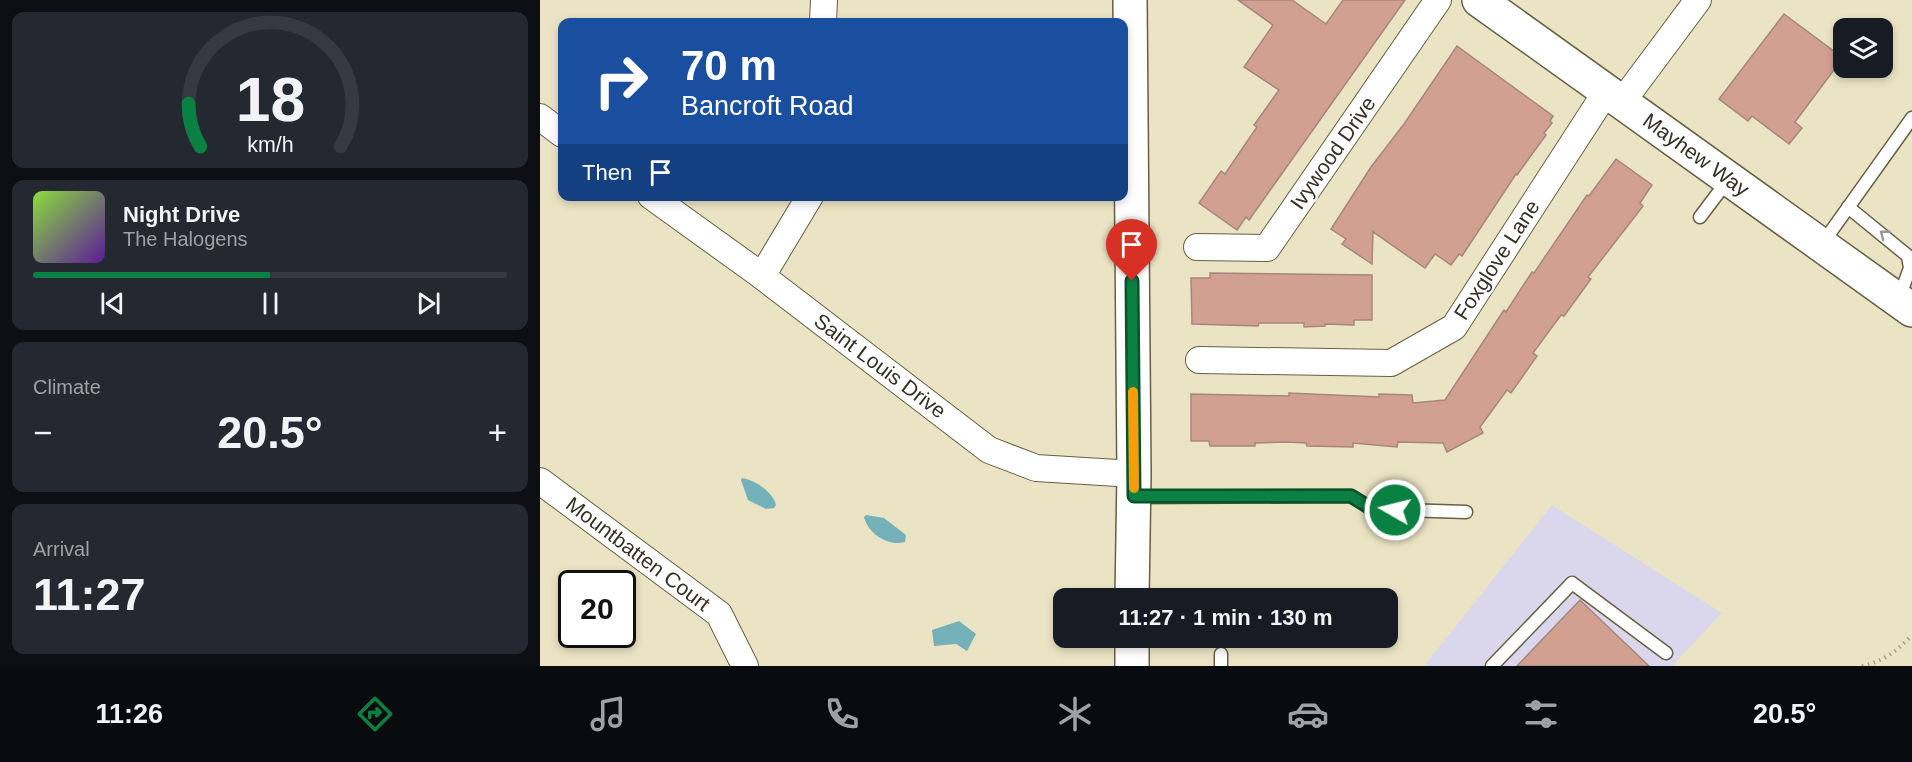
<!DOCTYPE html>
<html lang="en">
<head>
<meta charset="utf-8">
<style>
	:root { --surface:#171b24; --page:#242831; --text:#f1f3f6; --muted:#9ea1a6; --line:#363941; --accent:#0b8043 }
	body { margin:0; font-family:Arial,sans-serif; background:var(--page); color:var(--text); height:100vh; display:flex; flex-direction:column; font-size:22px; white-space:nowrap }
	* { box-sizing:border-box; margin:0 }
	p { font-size:20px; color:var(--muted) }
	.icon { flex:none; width:33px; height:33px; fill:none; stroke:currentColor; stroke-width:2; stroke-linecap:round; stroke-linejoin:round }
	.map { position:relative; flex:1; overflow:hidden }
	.side { display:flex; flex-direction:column; gap:12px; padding:12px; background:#0d0f14; width:540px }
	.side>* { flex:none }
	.hud { position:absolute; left:18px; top:18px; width:570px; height:183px; border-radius:12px; box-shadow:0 3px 9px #0003; background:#1a4fa0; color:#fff; overflow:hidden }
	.buttons { position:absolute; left:1293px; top:18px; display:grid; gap:12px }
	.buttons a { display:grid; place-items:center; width:60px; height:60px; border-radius:12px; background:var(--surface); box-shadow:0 3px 9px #0003; font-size:30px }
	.speed { position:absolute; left:18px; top:570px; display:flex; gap:12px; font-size:30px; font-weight:700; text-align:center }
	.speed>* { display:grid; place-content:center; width:78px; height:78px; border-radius:50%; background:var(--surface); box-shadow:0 3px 9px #0003; line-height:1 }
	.speed .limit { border:3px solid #111; border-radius:9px; background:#fff; color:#111 }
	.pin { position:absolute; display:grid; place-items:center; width:51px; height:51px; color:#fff; margin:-62px -26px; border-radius:50% 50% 50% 0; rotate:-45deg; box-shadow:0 0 6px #0007 }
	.pin .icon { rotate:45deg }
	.me { position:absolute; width:66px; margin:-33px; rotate:278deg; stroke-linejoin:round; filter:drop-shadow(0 0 4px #0008) }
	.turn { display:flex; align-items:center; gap:21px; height:126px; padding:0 24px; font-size:27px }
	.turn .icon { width:78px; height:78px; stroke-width:2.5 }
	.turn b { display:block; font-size:42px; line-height:51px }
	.then { display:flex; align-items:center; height:57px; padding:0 24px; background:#0003; gap:12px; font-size:22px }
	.big { font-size:45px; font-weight:800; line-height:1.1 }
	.side .widget { flex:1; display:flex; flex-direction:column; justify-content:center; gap:9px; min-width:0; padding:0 21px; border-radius:12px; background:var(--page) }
	.side .dial { align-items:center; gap:0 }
	.dial svg { height:156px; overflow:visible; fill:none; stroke:var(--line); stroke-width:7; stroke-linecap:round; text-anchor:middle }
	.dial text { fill:var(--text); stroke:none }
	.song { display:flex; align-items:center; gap:18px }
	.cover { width:72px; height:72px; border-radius:9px; background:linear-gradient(135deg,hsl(90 70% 55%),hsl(270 70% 35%)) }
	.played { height:6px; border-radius:3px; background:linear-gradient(90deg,var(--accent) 50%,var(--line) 50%) }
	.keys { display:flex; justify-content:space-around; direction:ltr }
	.heat { display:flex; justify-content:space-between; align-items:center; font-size:33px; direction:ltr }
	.trip { position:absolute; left:513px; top:588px; width:345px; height:60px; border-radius:12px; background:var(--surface); box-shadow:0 3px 9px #0003; font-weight:800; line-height:60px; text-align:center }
	.menu { display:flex; height:96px; justify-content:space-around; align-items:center; background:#090b0e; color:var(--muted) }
	.menu .icon { width:42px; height:42px }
	.menu .on { color:var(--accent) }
	.menu b { font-size:27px; color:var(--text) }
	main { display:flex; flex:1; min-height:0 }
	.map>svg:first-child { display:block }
</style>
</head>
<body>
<main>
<section class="side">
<div class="widget dial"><svg viewBox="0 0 100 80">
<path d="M14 69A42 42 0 1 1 86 69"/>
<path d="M14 69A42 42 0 0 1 8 47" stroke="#0b8043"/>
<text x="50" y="56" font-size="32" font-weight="700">18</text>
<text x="50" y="72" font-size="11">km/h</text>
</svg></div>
<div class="widget">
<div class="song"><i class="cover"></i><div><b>Night Drive</b><p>The Halogens</p></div></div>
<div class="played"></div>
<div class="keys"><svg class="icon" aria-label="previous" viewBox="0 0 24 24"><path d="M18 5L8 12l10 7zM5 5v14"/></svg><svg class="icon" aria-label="pause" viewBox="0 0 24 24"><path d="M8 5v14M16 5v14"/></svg><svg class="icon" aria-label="next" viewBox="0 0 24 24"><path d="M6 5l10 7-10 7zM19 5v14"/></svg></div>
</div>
<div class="widget"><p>Climate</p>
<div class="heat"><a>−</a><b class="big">20.5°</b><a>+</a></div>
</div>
<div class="widget"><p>Arrival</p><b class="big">11:27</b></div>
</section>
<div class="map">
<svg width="1372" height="666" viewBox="0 0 1372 666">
	<rect width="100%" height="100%" fill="#ebe4c4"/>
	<!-- commercial -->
	<path fill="#dad7ed" d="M1012,505L1182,613L1132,666H884Z"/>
	<!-- water -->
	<g fill="#75b1b8">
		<path d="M202,478C215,480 233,492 236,505L234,508L226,509L208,500L201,480Z"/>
		<path d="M326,515L344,518L366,535L365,542C349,547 328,534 324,517Z"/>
		<path d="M419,621L436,634L427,651L416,644L394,646L392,630Z"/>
	</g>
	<!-- building -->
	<g fill="#d1a091" stroke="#a7867d" stroke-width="1.5">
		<path d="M698,0H752L786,24L803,0H865L709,220L706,217L697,230L659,203L681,171L685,174L717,127L714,125L739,90L704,67L733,25Z"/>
		<path d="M1244,14L1303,58L1255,122L1262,128L1249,144L1212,116L1208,121L1179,99Z"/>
		<path d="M917,46L1013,116L1010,121L1012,123L1004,133L1006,135L977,175L976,174L922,256L919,254L911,265L895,254L885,268L833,232L832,264L802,244L806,239L791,229L831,167L864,124Z"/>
		<path d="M1076,159L1112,185L1100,203L1103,206L1048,277L1051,279L1024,316L1021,315L993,353L997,356L971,393L967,390L940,427L943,433L907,452L903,443L858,442L857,447L813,443V447L767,446L766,443L746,442L715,443V446H670L669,441H651V394L749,396V393L839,397V394L872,395L873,403L905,400L964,310L966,312L992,272L994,273L1047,195L1049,196Z"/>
		<path d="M670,273L832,275V320H814V325L785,324V326L764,327V323H719L718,326L652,324L651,278H670Z"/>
		<path d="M1040,600L1109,666H977Z"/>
	</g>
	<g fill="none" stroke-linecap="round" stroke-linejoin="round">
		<defs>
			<g id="lane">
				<path d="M1308,207L1368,256L1370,268L1359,298"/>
				<path d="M1160,217L1188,180"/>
				<path d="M1282,244L1372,118"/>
				<path d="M595,497L811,496L832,509L926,512"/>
				<path d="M681,654V666"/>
				<path d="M952,666L1032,583L1126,653"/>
			</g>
			<g id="street">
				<path d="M283,22L284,0"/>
				<path d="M1082,102L1158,0"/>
				<path d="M0,117L22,134"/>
				<path d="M111,196L222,276L449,450L496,468L594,474"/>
				<path d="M657,247L727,248L898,0"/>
				<path d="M222,276L270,196"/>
				<path d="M659,360L851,363L914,327L1066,92"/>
				<path d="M0,481L179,614L205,666"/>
			</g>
			<g id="secondary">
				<path d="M590,0L594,474L592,598"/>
				<path d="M939,0L1372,310"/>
				<path d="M592,666V638"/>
			</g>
		</defs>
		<!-- lane casing -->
		<use href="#lane" stroke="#665f43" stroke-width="15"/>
		<!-- street casing -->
		<use href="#street" stroke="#665f43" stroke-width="28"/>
		<!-- secondary casing -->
		<use href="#secondary" stroke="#665f43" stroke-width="36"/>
		<!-- path -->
		<path stroke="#a49f87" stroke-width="4" stroke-dasharray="1.5 4.5" stroke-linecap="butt" d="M1322,666C1344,661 1357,651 1372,635"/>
		<!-- lane -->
		<use href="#lane" stroke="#fff" stroke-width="12"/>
		<!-- street -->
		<use href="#street" stroke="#fff" stroke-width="26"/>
		<!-- secondary -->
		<use href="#secondary" stroke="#fff" stroke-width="33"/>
	</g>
	<!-- one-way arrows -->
	<defs><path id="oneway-chevron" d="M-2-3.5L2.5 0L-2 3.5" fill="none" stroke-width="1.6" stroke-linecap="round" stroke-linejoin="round" transform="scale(1.5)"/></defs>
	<use stroke="#999892" href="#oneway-chevron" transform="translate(1344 234) rotate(-142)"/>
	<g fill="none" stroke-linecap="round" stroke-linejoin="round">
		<defs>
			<path id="route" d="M592,281L594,496H811L832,509L855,510"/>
		</defs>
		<!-- route casing -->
		<use href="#route" stroke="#07532c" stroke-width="15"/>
		<!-- route -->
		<use href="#route" stroke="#0b8043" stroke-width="10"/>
		<!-- slow -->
		<path stroke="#f59e0b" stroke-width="10" d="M593,392L594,488"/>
	</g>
	<g text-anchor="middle" stroke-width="5" stroke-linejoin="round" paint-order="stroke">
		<!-- street labels -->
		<g font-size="21" fill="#333024" stroke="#fff">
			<text transform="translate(793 153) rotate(-55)" y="7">Ivywood Drive</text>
			<text transform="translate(1156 155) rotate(36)" y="7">Mayhew Way</text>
			<text transform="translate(957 260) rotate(-57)" y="7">Foxglove Lane</text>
			<text transform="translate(340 366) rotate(37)" y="7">Saint Louis Drive</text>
			<text transform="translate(98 554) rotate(37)" y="7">Mountbatten Court</text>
		</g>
	</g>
</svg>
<div class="buttons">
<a><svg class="icon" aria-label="layers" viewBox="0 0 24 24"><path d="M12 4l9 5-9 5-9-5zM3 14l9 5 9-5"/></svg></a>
</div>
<div class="speed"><div class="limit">20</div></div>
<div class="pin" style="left:592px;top:281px;background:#d93025"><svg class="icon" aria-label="arrive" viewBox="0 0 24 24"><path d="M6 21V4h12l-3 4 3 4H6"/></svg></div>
<svg class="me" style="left:855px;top:510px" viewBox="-20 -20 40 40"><circle r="17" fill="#0b8043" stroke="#fff" stroke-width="3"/><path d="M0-11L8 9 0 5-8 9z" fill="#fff"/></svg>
<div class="trip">11:27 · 1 min · 130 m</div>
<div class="hud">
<div class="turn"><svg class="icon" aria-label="right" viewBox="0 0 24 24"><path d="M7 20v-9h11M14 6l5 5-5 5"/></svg><div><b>70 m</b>Bancroft Road</div></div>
<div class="then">Then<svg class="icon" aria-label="arrive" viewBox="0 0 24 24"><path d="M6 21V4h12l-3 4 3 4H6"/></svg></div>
</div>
</div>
</main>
<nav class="menu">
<b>11:26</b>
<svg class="icon on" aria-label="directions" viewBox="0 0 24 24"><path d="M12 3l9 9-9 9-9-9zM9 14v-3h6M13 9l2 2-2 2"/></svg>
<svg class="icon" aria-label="music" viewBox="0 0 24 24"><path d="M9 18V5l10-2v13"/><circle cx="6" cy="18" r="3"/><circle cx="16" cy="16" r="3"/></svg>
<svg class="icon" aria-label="phone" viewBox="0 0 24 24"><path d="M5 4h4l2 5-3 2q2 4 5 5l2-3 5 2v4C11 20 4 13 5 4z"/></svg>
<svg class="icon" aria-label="climate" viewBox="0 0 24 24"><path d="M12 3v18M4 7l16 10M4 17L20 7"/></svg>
<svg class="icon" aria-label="car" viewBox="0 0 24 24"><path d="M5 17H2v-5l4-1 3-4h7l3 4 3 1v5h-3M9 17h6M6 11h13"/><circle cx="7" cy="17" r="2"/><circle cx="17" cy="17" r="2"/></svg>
<svg class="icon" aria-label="filters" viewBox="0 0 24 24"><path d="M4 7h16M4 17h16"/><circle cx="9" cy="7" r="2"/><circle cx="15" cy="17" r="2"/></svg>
<b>20.5°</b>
</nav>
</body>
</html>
